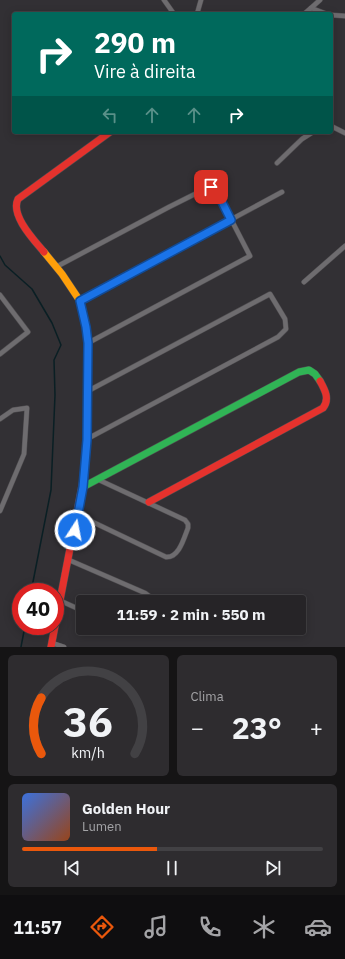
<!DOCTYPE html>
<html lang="pt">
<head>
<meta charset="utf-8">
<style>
	:root { --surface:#262427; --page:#2e2c2f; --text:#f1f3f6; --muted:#a4a4a7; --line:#424144; --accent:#ea580c }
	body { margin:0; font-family:"IBM Plex Sans",sans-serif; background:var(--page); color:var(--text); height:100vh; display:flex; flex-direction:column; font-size:15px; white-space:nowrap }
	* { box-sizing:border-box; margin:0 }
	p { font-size:13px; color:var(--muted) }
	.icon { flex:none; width:22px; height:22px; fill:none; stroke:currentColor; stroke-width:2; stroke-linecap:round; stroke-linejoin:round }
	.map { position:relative; height:647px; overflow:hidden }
	.panel { display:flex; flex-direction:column; gap:8px; padding:8px; background:#151415; flex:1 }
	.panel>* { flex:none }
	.guide { position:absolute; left:12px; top:12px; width:321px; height:122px; border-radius:4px; box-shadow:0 2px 10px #0003,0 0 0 1px var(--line); background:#00695c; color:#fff; overflow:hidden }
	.speed { position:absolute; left:12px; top:583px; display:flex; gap:8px; font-size:20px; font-weight:700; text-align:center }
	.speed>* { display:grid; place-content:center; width:52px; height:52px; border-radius:50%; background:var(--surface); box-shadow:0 2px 10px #0003,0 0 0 1px var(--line); line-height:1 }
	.speed .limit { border:6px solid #d22; background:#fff; color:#111 }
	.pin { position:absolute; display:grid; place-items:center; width:34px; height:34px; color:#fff; margin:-17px; border-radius:8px; box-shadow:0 2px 6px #0006 }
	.me { position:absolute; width:44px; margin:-22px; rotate:11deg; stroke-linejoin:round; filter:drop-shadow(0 0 3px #0008) }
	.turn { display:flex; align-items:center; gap:14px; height:84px; padding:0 16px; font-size:18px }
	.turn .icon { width:52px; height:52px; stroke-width:2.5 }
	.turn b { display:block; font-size:28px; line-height:34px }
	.lanes { display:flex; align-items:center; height:38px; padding:0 16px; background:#0003; justify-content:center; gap:20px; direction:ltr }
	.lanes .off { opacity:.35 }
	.big { font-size:30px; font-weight:700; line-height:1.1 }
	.panel .widget { flex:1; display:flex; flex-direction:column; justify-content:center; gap:6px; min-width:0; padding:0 14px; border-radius:6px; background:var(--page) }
	.panel .dial { align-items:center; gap:0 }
	.dial svg { height:104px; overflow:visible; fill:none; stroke:var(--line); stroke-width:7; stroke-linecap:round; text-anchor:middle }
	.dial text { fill:var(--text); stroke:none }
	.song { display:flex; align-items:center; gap:12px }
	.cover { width:48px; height:48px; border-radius:6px; background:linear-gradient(135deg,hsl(220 70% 55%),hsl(20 70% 35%)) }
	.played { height:4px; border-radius:2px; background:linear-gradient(90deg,var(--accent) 45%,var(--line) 45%) }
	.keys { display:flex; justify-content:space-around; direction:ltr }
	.heat { display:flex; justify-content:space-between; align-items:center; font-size:22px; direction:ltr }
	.panel .tiles { flex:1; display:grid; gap:8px; grid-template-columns:1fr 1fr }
	.widget:last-child { grid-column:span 2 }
	.trip { position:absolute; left:76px; top:595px; width:230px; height:40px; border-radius:4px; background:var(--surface); box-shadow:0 2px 10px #0003,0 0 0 1px var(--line); font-weight:700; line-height:40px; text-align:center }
	.tab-bar { display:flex; height:64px; justify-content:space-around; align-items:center; background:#0f0e10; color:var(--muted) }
	.tab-bar .icon { width:28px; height:28px }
	.tab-bar .on { color:var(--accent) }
	.tab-bar b { font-size:18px; color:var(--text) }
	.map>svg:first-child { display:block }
</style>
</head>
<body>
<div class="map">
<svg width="345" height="647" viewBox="0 0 345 647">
	<rect width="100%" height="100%" fill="#323034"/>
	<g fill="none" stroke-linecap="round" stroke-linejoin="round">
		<!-- stream -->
		<g stroke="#0a1f24" stroke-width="1.5">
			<path d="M0,256L5,265L32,289L52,323L61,345L54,360L55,395L51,490L31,592"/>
			<path d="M21,647L25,626"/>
		</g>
		<defs>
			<g id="street">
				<path d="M164,0L174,14"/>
				<path d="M311,8L320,0"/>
				<path d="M197,14L201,0"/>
				<path d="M304,14L311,8L327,14"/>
				<path d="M331,15L345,16"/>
				<path d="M331,126L345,133"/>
				<path d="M277,163L302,139L313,132"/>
				<path d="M56,267L169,207L209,187L217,192L250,256L88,343"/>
				<path d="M304,282L345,246"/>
				<path d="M0,295L28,332L0,354"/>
				<path d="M80,301L282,192"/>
				<path d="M0,419L13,410L27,408L24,454L0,511"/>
				<path d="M87,439L278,337L286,329L285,319L270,294L88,391"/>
				<path d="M78,515L166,557C179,558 184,538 188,528V524L185,520L99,480"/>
				<path d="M69,560L145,593L149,596L152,602"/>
				<path d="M61,601L83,611"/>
				<path d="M121,628C129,631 134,634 141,628"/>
				<path d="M52,643L64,647"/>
			</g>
			<path id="fast" d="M83,487L299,372L309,370L315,374L320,381"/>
			<path id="slow" d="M44,252L62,274L80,301L86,327L88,343L87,439L83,481"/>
			<g id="jam">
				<path d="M44,252C34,240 10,215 18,199L110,132"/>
				<path d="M149,502L323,408C330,399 325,390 320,381"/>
				<path d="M51,647L83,481"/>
			</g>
		</defs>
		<!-- street casing -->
		<use href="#street" stroke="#4f4d50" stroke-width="5.5"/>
		<!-- fast casing -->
		<use href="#fast" stroke="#4f4d50" stroke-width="8"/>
		<!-- slow casing -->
		<use href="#slow" stroke="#4f4d50" stroke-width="8"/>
		<!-- jam casing -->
		<use href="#jam" stroke="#4f4d50" stroke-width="8"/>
		<!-- street -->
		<use href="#street" stroke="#6e6c6f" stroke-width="4.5"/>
		<!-- fast -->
		<use href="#fast" stroke="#30b455" stroke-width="7"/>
		<!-- slow -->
		<use href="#slow" stroke="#ff9f0a" stroke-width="7"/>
		<!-- jam -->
		<use href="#jam" stroke="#e5322d" stroke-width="7"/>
	</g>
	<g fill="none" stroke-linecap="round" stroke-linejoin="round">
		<defs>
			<path id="route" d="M75,530L83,487L87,440L88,343L86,327L80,301L231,220L217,192L211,187"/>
		</defs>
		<!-- route casing -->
		<use href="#route" stroke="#114b97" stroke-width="10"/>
		<!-- route -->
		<use href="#route" stroke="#1a73e8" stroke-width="7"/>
	</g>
</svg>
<div class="speed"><div class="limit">40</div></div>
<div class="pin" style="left:211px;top:187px;background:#d93025"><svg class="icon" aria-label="arrive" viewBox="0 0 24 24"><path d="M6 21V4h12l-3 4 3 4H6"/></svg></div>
<svg class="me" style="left:75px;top:530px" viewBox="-20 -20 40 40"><circle r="17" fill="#1a73e8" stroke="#fff" stroke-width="3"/><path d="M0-11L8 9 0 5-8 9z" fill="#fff"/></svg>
<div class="trip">11:59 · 2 min · 550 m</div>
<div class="guide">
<div class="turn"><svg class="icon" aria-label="right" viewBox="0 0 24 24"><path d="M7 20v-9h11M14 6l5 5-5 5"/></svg><div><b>290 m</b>Vire à direita</div></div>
<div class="lanes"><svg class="icon off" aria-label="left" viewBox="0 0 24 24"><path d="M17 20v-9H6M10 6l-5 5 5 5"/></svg><svg class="icon off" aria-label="ahead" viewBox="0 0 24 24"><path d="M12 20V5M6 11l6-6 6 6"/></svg><svg class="icon off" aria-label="ahead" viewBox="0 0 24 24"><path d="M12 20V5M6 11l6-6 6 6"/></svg><svg class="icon" aria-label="right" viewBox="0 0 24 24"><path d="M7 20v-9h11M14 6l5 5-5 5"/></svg></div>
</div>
</div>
<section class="panel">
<div class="tiles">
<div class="widget dial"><svg viewBox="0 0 100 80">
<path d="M14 69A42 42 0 1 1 86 69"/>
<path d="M14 69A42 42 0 0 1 14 26" stroke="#ea580c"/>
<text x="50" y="56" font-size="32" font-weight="700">36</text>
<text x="50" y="72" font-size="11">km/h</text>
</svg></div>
<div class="widget"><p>Clima</p>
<div class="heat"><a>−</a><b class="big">23°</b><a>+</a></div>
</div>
<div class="widget">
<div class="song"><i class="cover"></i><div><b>Golden Hour</b><p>Lumen</p></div></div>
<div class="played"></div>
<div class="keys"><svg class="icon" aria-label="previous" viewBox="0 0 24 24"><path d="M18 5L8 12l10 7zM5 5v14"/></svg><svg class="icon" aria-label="pause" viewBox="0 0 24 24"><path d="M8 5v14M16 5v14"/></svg><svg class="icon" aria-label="next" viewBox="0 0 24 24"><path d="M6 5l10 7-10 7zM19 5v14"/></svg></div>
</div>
</div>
</section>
<nav class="tab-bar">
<b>11:57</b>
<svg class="icon on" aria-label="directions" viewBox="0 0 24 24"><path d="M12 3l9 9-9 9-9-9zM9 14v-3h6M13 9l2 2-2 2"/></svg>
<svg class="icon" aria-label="music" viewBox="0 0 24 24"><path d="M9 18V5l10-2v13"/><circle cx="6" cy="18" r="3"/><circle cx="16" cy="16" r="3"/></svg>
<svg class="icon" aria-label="phone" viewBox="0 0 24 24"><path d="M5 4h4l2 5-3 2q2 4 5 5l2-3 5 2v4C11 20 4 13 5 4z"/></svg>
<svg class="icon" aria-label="climate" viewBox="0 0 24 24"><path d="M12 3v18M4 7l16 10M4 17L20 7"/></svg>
<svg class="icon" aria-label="car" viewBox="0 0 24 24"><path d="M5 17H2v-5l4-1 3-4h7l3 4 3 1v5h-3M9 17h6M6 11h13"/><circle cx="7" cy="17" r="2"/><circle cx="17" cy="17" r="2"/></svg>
</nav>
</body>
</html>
